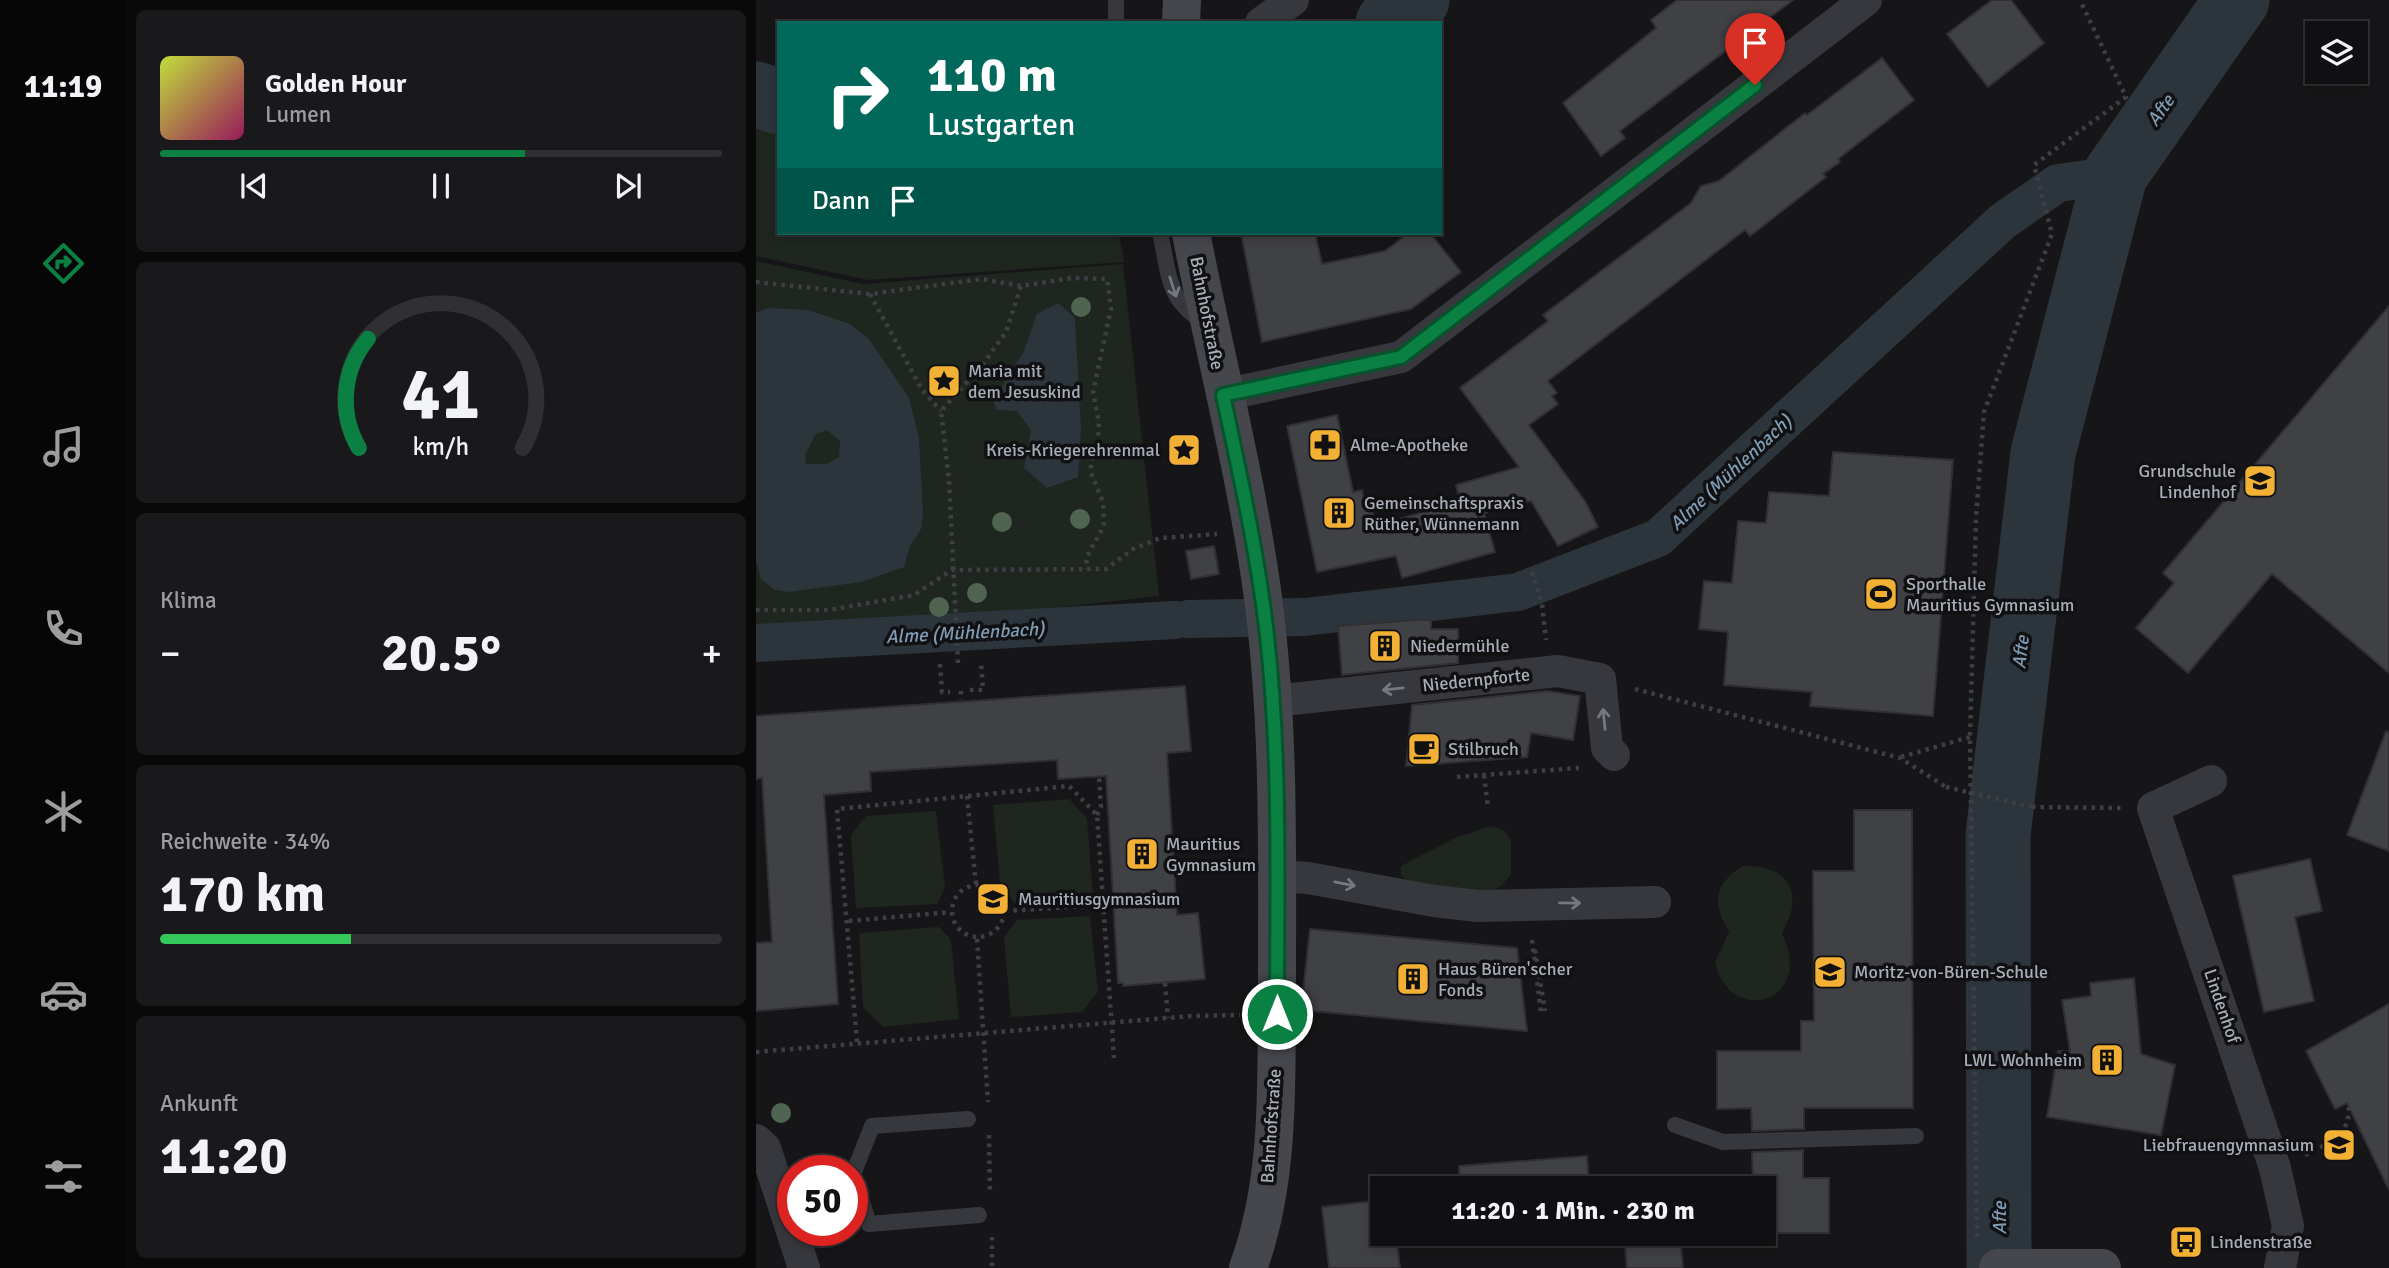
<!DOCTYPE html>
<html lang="de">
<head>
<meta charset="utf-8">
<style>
	:root { --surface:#101012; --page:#19191b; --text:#f1f3f6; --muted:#9c9d9f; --line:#303032; --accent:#0b8043 }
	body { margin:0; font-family:Signika,sans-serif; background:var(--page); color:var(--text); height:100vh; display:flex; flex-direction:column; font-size:26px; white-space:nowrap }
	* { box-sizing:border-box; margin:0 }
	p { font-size:23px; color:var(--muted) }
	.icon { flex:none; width:38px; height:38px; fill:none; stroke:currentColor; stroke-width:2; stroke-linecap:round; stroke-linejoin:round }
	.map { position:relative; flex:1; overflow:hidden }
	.panel { display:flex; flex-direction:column; gap:10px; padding:10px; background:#09090a; width:630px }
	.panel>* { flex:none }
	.hud { position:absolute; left:21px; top:21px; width:665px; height:214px; border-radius:0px; box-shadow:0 4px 10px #0003,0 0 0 2px var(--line); background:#00695c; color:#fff; overflow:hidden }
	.controls { position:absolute; left:1549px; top:21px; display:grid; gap:14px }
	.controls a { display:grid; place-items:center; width:63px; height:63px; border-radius:0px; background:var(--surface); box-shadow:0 4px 10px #0003,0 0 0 2px var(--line); font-size:35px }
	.speed { position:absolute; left:21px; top:1155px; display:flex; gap:14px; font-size:35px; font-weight:700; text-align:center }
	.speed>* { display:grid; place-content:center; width:91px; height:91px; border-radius:50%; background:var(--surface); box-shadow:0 4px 10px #0003,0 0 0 2px var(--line); line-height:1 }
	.speed .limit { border:10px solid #d22; background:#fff; color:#111 }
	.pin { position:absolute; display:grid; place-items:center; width:60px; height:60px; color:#fff; margin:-72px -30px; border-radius:50% 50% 50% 0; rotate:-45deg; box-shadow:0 0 7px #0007 }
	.pin .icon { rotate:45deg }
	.me { position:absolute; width:77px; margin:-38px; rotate:0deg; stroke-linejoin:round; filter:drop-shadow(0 0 5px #0008) }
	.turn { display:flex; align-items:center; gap:24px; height:147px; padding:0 35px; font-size:32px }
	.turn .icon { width:91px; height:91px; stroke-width:2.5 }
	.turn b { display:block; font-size:49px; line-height:60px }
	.then { display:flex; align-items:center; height:66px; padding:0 35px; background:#0003; gap:14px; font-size:26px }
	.big { font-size:52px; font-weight:700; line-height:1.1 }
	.panel .tile { flex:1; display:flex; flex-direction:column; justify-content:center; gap:10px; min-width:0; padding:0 24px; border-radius:10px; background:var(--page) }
	.panel .dial { align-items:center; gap:0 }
	.dial svg { height:182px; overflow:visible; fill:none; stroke:var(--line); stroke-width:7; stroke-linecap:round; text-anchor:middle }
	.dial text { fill:var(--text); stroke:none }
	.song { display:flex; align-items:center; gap:21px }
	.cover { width:84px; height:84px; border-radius:10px; background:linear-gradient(135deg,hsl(70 70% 55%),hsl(330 70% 35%)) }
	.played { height:7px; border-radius:4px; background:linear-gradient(90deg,var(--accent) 65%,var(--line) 65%) }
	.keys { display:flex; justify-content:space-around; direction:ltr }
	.heat { display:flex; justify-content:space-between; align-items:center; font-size:38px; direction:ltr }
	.charge { height:10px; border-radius:5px; background:linear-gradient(90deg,#34c759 34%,var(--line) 0) }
	.trip { position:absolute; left:614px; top:1176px; width:406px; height:70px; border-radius:0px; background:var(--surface); box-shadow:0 4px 10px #0003,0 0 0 2px var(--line); font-weight:700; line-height:70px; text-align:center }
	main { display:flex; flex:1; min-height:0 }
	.tab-bar { display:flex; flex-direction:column; width:126px; justify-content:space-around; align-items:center; background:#060607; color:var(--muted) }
	.tab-bar .icon { width:49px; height:49px }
	.tab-bar .active { color:var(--accent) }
	.tab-bar b { font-size:32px; color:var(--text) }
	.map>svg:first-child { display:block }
</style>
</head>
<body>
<main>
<nav class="tab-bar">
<b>11:19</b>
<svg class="icon active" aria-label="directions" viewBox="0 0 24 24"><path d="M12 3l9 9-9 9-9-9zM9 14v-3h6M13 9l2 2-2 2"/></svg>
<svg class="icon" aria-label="music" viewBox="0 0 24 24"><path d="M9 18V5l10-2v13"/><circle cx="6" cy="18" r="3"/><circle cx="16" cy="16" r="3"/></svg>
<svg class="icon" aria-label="phone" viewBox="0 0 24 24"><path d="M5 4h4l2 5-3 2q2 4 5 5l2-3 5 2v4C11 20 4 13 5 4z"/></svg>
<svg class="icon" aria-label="climate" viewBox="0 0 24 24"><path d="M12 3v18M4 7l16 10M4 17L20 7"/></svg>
<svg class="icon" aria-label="car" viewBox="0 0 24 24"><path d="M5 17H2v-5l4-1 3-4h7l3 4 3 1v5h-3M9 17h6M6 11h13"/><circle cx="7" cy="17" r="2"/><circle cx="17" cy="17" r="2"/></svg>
<svg class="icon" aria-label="filters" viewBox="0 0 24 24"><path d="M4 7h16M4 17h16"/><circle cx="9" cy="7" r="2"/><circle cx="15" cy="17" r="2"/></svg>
</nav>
<section class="panel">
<div class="tile">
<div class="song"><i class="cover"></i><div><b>Golden Hour</b><p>Lumen</p></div></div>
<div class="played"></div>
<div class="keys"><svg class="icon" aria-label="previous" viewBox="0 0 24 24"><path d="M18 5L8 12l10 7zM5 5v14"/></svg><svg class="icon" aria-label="pause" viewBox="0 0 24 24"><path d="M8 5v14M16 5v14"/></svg><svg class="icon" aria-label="next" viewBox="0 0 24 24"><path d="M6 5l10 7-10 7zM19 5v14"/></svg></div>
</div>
<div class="tile dial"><svg viewBox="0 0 100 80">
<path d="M14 69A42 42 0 1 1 86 69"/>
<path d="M14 69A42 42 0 0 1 18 21" stroke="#0b8043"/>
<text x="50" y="56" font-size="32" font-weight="700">41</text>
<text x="50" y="72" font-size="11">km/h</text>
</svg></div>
<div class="tile"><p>Klima</p>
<div class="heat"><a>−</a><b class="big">20.5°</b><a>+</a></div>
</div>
<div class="tile"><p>Reichweite · 34%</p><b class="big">170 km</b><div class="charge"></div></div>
<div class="tile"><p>Ankunft</p><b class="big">11:20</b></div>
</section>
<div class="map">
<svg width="1633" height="1268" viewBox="0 0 1633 1268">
	<rect width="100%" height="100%" fill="#161618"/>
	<!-- green -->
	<g fill="#1e261f">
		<path d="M0,115L23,122V233H363L368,262L112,280L0,256Z"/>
		<path d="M0,261L107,284L367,264L403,596L0,642Z"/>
		<path d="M313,799L331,818L337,897L258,903L244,882L237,805Z"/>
		<path d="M180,811L189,887L181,904L100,908L95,835L110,816Z"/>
		<path d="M735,826L749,831L755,840V874L746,885L733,893L657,884L645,876V866L699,838Z"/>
		<path d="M987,866C1012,865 1040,874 1036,907C1035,916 1029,926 1026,934C1060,1003 973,1027 959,962L973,932C956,902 957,885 987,866Z"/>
		<path d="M334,916L342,992L326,1012L255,1017L248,937L261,920Z"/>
		<path d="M183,927L195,940L203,1019L127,1027L107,1007L103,933Z"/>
	</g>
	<!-- water -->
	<g fill="#2c353c" fill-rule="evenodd">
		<path d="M302,303L319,318L325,430L322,477L291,488L268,468L275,430L261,411L241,410L237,401L268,351L281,314Z"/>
		<path d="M12,308L52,310L94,324L113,339L153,398L163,437L167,513L165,529L154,546L148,567L105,582L32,592L19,590L5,579L0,560V313ZM71,430L84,441L83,457L71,464H50L49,454L60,434Z"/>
	</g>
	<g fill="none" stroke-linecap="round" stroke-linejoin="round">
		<!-- canal -->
		<g stroke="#2c353c" stroke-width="38">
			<path d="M432,619L549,617L762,592L902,538L1247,221L1302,183L1359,175"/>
			<path d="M0,643L419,620"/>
		</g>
		<!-- river -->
		<g stroke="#2c353c" stroke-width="65">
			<path d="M632,23L661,0"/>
			<path d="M0,94L23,102"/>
			<path d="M1243,1268L1242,835L1287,453L1359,175L1481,0"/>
		</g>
	</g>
	<!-- building -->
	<g fill="#404145" stroke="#303034" stroke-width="2">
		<path d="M921,0H1037L864,131L869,138L845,156L807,103L900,28L895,20Z"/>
		<path d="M1236,0H1255L1288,43L1232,87L1191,34Z"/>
		<path d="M1126,58L1158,100L1082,159L1084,162L1067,174L1070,177L994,236L989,230L792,381L801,393L796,396L802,404L773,425L829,501L842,527L802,546L775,501L728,513L739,552L646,578L640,556L561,572L531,426L581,415L597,492L606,490L608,502L617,500V526L704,502L700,485L763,467L704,388L792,321L787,315L935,203L945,186L963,181L1049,113L1051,115Z"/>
		<path d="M485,233H559L566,264L629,251L653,233H674L705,272L655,309L506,342Z"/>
		<path d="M1633,306V673L1516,574L1432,673L1380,628L1418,583L1407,573Z"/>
		<path d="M1077,452L1197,460L1177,716L1054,706L1056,692L968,685L972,632L943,629L948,581L976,583L982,521L1010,523L1013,492L1073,496Z"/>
		<path d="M458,546L463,574L435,579L430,551Z"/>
		<path d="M660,620H675V629H702V663L586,675L582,626Z"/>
		<path d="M429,686L435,751L411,753L421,915L442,913L449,979L367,986V983H362L350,776L302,779L301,760L114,772L115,791L68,795L82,1004L0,1011V943L16,942L6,778L0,779V716Z"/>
		<path d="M791,691L824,696L817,740L775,733L771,757L650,766L656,705Z"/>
		<path d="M1630,731L1633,732V851L1591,835Z"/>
		<path d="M1098,810H1156L1157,1108H1048V1129L996,1131L995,1108L961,1109V1051H1045V1021H1058L1057,871H1098Z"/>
		<path d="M1554,859L1566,911L1539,917L1558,1001L1508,1012L1477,876Z"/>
		<path d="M554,929L761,948L771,1031L545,1010Z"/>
		<path d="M1378,978L1385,1054L1419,1065L1405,1135L1291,1117L1302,1051H1314L1306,1000L1335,996L1334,983Z"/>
		<path d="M1633,1004V1190L1591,1103L1579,1109L1550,1051Z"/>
		<path d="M1047,1150V1178H1073V1233H1008V1188H997L996,1152Z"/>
		<path d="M831,1156L833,1188H704L703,1166Z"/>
		<path d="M626,1200V1234H640L644,1268H573L566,1207Z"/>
		<path d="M868,1234H924L927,1268H871Z"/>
	</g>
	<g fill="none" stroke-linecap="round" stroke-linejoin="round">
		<!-- path -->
		<g stroke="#3d3f44" stroke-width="4.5" stroke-dasharray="3.5 5" stroke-linecap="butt">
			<path d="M0,282L114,294L226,279L265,286"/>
			<path d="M114,294L166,390L185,411"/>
			<path d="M776,572L786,604L790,640"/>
			<path d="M0,610H73L158,595L196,570L350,569L377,549L404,538L461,534"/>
			<path d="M202,663L193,481L185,411L227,364L250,332L265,286L316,278L351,279L355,309L337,392L343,423L342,442L335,462V473L347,502L348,526L331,556L330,569"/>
			<path d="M184,664L186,692H194"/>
			<path d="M879,689L1144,758L1190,787"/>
			<path d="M214,690H227L225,661"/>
			<path d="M205,691V700"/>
			<path d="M1145,757L1214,737"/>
			<path d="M728,775L732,808"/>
			<path d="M701,777L823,768"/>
			<path d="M211,796L220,885"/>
			<path d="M1276,807L1365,808"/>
			<path d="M341,815L345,807L343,776"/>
			<circle cx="222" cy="911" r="26"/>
			<path d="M249,911L345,905"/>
			<path d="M93,921L194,912"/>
			<path d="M221,939L232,1102"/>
			<path d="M776,940L785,1012"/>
			<path d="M779,950L789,1011"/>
			<path d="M409,983L412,1018"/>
			<path d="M101,1042L81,809L313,786L341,815L358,1058"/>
			<path d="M0,1052L435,1016L484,1015"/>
			<path d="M233,1135L234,1193"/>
			<path d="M1549,1155L1585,1137L1592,1119L1593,1106"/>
			<path d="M236,1237V1268"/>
			<path d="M1221,1237L1214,737L1220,518L1228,412L1296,234L1278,165L1370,97L1324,0"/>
		</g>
		<!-- service -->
		<g stroke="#37383d" stroke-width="16">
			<path d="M360,0V23"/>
			<path d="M404,233C414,275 409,298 449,323"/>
			<path d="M919,1125L967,1142L1160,1136"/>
			<path d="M96,1177L116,1126L212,1119"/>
			<path d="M98,1177L113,1224L223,1215"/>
		</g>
		<!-- minor -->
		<g stroke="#37383d" stroke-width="32">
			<path d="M505,23L537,0"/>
			<path d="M467,395L645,357L1110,0"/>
			<path d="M517,701L802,671L844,679L851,748L858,755"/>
			<path d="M1455,781L1397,808L1519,1168L1532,1226L1524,1268"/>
			<path d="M521,876L552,878L678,901L722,906L899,902"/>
			<path d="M0,1140L9,1148L48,1268"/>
		</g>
		<!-- secondary -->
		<g stroke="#45474d" stroke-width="38">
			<path d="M425,23L426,0"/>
			<path d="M435,233C458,351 489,470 506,590C524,721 521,854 521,986C520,1079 525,1179 492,1268"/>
			<path d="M1242,1268H1346"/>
		</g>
		<!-- path-bridge -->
		<path stroke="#3d3f44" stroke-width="4.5" stroke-dasharray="3.5 5" stroke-linecap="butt" d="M1190,787L1276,807"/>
	</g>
	<!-- trees -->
	<g fill="#506452">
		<circle cx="325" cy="307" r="10"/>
		<circle cx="324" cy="519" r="10"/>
		<circle cx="246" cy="522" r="10"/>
		<circle cx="221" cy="593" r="10"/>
		<circle cx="183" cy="607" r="10"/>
		<circle cx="25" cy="1113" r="10"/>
	</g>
	<!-- one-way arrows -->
	<defs><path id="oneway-shaft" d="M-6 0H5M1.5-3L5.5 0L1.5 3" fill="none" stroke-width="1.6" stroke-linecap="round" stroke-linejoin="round" transform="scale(1.75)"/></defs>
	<g stroke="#757881">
		<use href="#oneway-shaft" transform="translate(417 287) rotate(72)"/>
		<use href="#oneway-shaft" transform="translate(637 689) rotate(174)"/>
		<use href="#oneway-shaft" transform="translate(848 719) rotate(-96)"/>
		<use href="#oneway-shaft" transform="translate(589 884) rotate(11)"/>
		<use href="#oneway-shaft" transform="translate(814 903) rotate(1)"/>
	</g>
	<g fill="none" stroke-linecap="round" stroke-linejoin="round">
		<defs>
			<path id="route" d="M521,1014C521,888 525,761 511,636C502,555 484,475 467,395L645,357L999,85"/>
		</defs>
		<!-- route casing -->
		<use href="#route" stroke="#07532c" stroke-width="18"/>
		<!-- route -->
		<use href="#route" stroke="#0b8043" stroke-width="12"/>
	</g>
	<!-- icons -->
	<defs>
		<symbol id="sight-square" viewBox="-11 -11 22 22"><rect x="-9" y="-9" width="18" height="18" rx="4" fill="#f2b134" stroke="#111113"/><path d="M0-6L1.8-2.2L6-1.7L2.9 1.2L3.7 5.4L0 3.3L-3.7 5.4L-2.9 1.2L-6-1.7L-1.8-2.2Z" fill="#111"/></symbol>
		<symbol id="pharmacy-square" viewBox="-11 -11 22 22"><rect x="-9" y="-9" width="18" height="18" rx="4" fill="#f2b134" stroke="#111113"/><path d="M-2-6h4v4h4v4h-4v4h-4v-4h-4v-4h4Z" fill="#111"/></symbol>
		<symbol id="school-square" viewBox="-11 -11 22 22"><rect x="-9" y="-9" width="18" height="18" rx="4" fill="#f2b134" stroke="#111113"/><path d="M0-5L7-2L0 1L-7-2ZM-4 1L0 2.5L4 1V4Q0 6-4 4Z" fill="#111"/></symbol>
		<symbol id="building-square" viewBox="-11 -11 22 22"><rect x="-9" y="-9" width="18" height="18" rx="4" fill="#f2b134" stroke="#111113"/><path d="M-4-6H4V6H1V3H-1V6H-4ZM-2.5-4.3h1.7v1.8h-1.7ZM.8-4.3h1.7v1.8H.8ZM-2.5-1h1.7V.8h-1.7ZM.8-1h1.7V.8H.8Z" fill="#111"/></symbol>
		<symbol id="stadium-square" viewBox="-11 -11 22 22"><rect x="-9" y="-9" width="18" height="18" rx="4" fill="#f2b134" stroke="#111113"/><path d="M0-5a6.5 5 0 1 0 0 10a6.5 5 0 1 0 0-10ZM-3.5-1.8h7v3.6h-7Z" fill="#111"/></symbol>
		<symbol id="cafe-square" viewBox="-11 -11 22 22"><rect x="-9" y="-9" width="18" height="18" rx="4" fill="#f2b134" stroke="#111113"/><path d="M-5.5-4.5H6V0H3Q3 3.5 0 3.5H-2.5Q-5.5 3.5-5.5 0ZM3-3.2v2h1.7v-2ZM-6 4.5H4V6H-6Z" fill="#111"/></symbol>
		<symbol id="bus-square" viewBox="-11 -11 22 22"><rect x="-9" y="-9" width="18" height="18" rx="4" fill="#f2b134" stroke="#111113"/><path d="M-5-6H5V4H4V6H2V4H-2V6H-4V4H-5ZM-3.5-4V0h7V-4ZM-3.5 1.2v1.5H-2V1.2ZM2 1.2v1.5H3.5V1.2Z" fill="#111"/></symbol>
	</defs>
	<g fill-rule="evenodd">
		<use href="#sight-square" x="169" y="362" width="38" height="38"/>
		<use href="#pharmacy-square" x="550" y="426" width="38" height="38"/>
		<use href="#sight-square" x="409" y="431" width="38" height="38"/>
		<use href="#school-square" x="1485" y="462" width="38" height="38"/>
		<use href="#building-square" x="564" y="494" width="38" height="38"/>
		<use href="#stadium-square" x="1106" y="575" width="38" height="38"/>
		<use href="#building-square" x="610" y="627" width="38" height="38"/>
		<use href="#cafe-square" x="649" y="730" width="38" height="38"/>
		<use href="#building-square" x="367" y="835" width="38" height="38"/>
		<use href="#school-square" x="218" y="880" width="38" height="38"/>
		<use href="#school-square" x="1055" y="953" width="38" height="38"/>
		<use href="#building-square" x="638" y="960" width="38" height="38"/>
		<use href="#building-square" x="1332" y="1041" width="38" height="38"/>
		<use href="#school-square" x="1564" y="1126" width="38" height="38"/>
		<use href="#bus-square" x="1411" y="1223" width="38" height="38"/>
	</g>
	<g text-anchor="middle" stroke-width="7" stroke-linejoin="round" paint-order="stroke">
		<!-- street labels -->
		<g font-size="18" fill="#a8adb8" stroke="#111113">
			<text transform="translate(451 313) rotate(79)" y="6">Bahnhofstraße</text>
			<text transform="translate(720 680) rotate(-6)" y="6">Niedernpforte</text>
			<text transform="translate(1466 1006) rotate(71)" y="6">Lindenhof</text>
			<text transform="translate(515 1126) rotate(-86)" y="6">Bahnhofstraße</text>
		</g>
		<!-- poi labels -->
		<g font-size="18" fill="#a8adb8" stroke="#111113" text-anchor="start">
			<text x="212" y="377">Maria mit<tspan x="212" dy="21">dem Jesuskind</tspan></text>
			<text x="594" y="451">Alme-Apotheke</text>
			<text x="404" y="456" text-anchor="end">Kreis-Kriegerehrenmal</text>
			<text x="1480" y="477" text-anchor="end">Grundschule<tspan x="1480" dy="21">Lindenhof</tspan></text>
			<text x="608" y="509">Gemeinschaftspraxis<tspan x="608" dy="21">Rüther, Wünnemann</tspan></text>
			<text x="1150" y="590">Sporthalle<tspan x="1150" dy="21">Mauritius Gymnasium</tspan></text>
			<text x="654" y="652">Niedermühle</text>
			<text x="692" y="755">Stilbruch</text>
			<text x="410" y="850">Mauritius<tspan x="410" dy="21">Gymnasium</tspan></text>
			<text x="262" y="905">Mauritiusgymnasium</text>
			<text x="682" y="975">Haus Büren'scher<tspan x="682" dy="21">Fonds</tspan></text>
			<text x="1098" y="978">Moritz-von-Büren-Schule</text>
			<text x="1326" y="1066" text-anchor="end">LWL Wohnheim</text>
			<text x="1558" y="1151" text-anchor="end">Liebfrauengymnasium</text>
			<text x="1454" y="1248">Lindenstraße</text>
		</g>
		<!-- water labels -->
		<g font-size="19" font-style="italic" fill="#7f9bb3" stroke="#111113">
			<text transform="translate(1404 110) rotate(-55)" y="7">Afte</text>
			<text transform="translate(974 472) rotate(-43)" y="7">Alme (Mühlenbach)</text>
			<text transform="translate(209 632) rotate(-3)" y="7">Alme (Mühlenbach)</text>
			<text transform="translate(1264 652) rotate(-83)" y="7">Afte</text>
			<text transform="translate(1243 1218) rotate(-90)" y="7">Afte</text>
		</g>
	</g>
</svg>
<div class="controls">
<a><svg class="icon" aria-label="layers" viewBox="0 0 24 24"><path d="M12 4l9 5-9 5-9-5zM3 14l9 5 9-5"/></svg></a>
</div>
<div class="speed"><div class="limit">50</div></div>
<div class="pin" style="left:999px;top:85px;background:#d93025"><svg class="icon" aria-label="arrive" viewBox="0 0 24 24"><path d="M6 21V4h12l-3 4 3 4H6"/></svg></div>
<svg class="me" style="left:521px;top:1014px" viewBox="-20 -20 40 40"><circle r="17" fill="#0b8043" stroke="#fff" stroke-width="3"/><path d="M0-11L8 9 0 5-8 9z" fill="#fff"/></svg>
<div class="trip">11:20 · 1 Min. · 230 m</div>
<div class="hud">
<div class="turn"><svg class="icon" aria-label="right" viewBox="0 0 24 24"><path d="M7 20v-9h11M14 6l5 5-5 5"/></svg><div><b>110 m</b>Lustgarten</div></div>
<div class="then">Dann<svg class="icon" aria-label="arrive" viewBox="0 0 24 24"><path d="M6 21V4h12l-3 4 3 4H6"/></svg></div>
</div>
</div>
</main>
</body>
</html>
